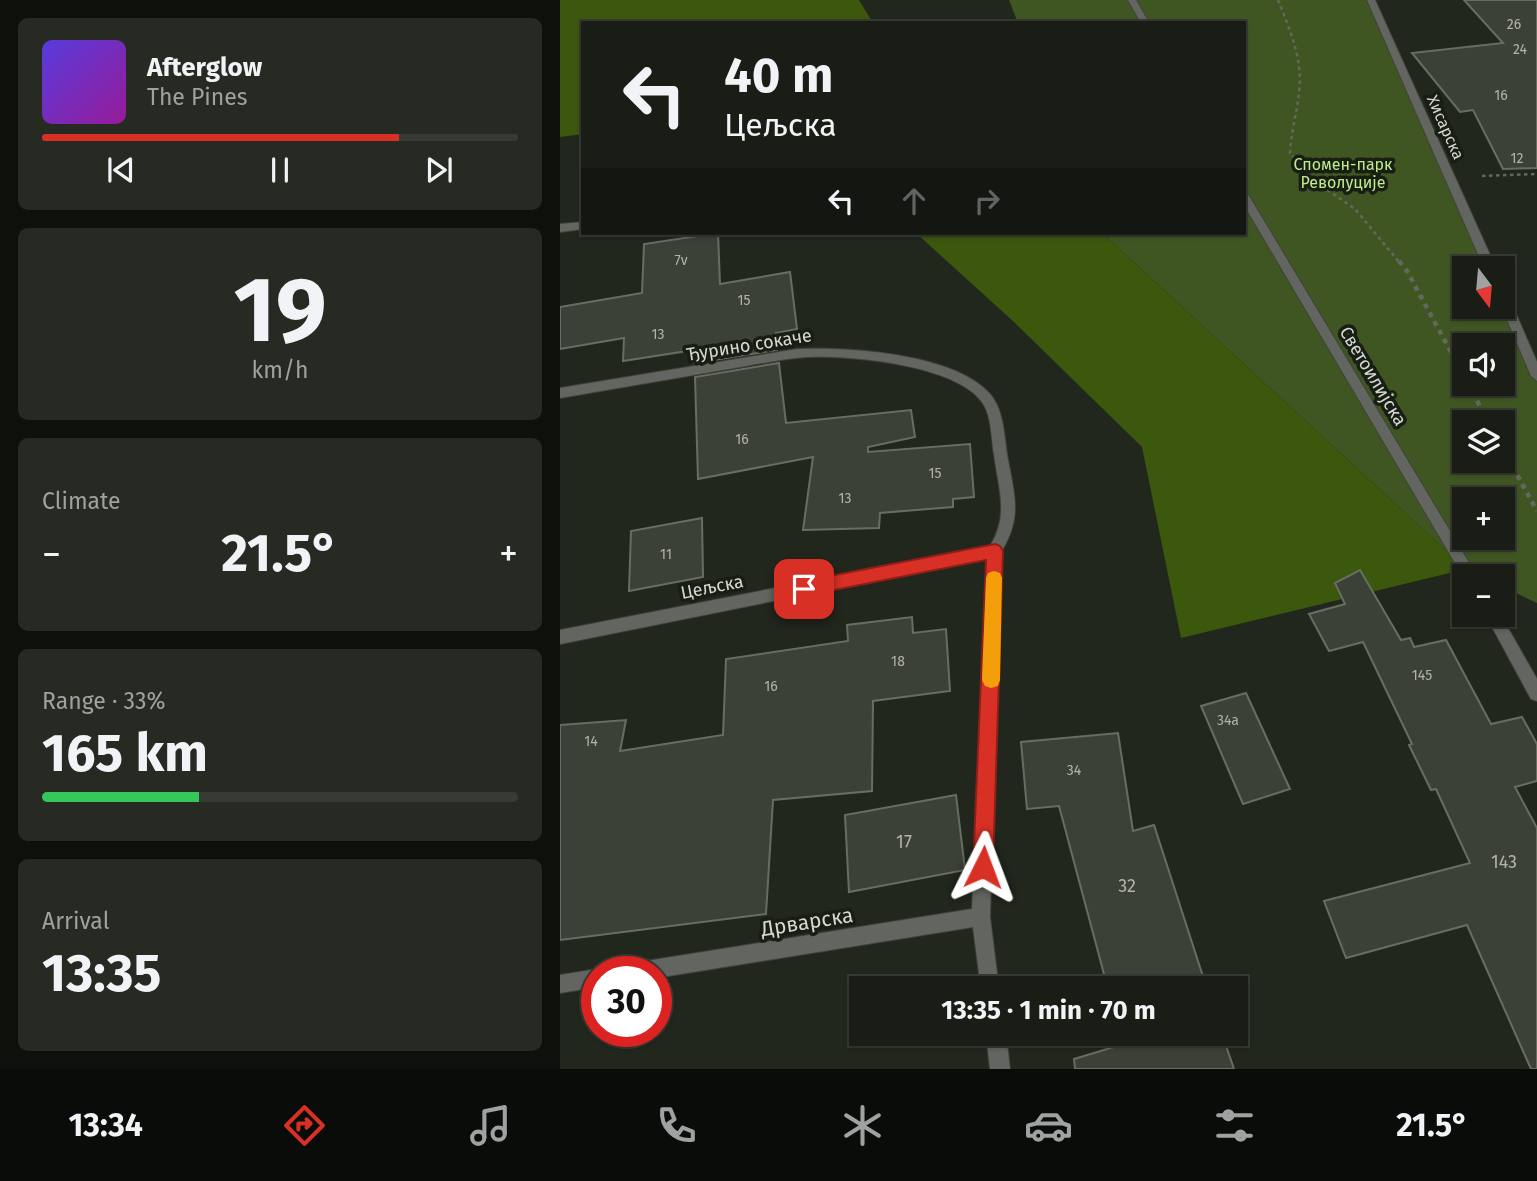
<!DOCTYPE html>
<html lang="en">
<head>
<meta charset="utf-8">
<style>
	:root { --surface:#1a1d16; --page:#272a23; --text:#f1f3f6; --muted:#9fa2a1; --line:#383b35; --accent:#d93025 }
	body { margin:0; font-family:"Fira Sans",sans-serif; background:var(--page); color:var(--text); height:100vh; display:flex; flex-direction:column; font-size:26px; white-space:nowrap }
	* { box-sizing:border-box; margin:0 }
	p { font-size:23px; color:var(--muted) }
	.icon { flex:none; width:38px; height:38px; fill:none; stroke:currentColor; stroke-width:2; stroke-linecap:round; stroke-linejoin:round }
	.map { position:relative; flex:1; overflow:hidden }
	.sheet { display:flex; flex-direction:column; gap:18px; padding:18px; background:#0e100c; width:560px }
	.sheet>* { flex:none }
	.hud { position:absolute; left:21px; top:21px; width:665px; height:214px; border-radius:0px; box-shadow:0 2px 5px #0004,0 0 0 2px var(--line); background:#1a1d16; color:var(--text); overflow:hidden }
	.needle { width:46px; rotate:164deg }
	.buttons { position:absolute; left:892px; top:256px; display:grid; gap:14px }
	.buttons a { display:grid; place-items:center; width:63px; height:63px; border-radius:0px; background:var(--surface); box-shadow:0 2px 5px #0004,0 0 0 2px var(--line); font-size:35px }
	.speed { position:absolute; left:21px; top:956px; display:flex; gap:14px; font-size:35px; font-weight:700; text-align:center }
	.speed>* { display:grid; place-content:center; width:91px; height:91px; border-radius:50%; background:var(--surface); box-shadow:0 2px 5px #0004,0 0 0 2px var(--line); line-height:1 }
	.speed .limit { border:10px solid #d22; background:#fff; color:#111 }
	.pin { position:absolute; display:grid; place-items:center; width:60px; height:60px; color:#fff; margin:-30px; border-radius:14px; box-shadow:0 4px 10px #0006 }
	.me { position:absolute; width:77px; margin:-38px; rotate:3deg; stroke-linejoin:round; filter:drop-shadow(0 0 5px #0008) }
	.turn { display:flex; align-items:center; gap:24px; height:147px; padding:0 28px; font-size:32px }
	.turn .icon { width:91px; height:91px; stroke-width:2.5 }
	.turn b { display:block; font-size:49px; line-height:60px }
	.lanes { display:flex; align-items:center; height:66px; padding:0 28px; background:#0003; justify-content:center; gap:35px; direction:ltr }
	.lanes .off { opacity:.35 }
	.big { font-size:52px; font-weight:700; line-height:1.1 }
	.sheet .widget { flex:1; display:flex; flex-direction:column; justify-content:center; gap:10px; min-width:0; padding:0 24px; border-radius:10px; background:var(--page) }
	.sheet .dial { align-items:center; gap:0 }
	.dial b { font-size:91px; line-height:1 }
	.song { display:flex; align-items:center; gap:21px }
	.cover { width:84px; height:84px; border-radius:10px; background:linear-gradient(135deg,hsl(250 70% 55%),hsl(300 70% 35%)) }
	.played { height:7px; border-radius:4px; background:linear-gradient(90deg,var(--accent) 75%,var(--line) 75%) }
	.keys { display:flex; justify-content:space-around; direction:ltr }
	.heat { display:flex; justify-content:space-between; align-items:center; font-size:38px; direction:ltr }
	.charge { height:10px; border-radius:5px; background:linear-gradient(90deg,#34c759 33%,var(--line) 0) }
	.trip { position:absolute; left:289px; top:976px; width:399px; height:70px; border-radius:0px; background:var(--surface); box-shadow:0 2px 5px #0004,0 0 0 2px var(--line); font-weight:700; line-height:70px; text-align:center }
	.tab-bar { display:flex; height:112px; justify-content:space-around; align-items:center; background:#0a0c09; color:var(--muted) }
	.tab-bar .icon { width:49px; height:49px }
	.tab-bar .selected { color:var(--accent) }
	.tab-bar b { font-size:32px; color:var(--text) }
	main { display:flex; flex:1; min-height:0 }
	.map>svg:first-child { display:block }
</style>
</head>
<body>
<main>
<section class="sheet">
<div class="widget">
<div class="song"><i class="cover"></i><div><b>Afterglow</b><p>The Pines</p></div></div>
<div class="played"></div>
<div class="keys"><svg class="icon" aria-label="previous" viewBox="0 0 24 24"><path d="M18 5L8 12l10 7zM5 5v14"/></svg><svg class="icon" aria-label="pause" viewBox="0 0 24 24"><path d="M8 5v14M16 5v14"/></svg><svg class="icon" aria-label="next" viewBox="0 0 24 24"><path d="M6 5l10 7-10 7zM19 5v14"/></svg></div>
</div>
<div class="widget dial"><b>19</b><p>km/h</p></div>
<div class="widget"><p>Climate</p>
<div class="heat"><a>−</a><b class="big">21.5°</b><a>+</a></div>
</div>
<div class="widget"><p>Range · 33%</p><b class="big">165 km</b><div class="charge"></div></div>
<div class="widget"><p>Arrival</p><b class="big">13:35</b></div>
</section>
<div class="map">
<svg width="977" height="1069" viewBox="0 0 977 1069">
	<rect width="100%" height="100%" fill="#22271d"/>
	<!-- green -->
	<path fill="#405622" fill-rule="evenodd" d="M449,0H811L930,268H905V306H943L977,376V603L943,587V576H920L906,569L542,233H684V23H458ZM905,345H943V383H905ZM905,422H943V460H905ZM905,499H943V537H905Z"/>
	<!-- forest -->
	<g fill="#3b580d">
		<path d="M0,0H299L313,23H23V134L0,137Z"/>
		<path d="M356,233H542L906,569L621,638L582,447L454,322Z"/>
	</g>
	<!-- building -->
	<g fill="#3c4137" stroke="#686d62" stroke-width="2">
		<path d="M904,0H977V168L943,169L913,110L900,112L852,53L943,43Z"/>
		<path d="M158,233L160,284L230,272L237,329L216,333L217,350L134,363V350L63,361L64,338L0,349V307L82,293L84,244Z"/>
		<path d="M219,363L226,423L351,410L355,437L308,447V452L410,444L414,497L393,499V507L320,513L319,528L243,530L253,457L138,479L135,377Z"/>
		<path d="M142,518L143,577L69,591L71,531Z"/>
		<path d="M800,570L841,640L850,638L854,647L886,640L931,724L962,717L977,744V781L955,787L977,828V1069H971L907,925L786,958L764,901L910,863L876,789L871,790L849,745L852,744L803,642L769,651L749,614L785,604L775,583Z"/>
		<path d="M352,617L353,633L386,629L390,691L313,701L312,791L213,800L206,914L0,940V725L66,720L60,751L163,735L166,659L288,641L287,625Z"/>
		<path d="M686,693L730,789L683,804L641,706Z"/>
		<path d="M558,733L573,831L594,825L647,989H548L499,806L467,809L461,742Z"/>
		<path d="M396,795L405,870L289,892L285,815Z"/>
		<path d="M597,1034H662L674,1069H515L514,1059Z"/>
	</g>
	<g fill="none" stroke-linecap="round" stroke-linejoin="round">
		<defs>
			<g id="minor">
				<path d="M807,0H815L936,268H924Z"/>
				<path d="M23,222V229L0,232V224Z"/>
				<path d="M943,294L949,298L977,362V381L971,376L941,306H943Z"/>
				<path d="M237,349C288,347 394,353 430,394C445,412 444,439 448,460C455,497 462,518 441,552L430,917L439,989H421L413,927L96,978V971H71L73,964L80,962L412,909L427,558L0,644V630L430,546C450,514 438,488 434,454C431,438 432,416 422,402C395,364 280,353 236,358C210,361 183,367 157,371C105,380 52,389 0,398V388Z"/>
				<path d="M37,969L43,971H37V987L0,993V975Z"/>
				<path d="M426,1034H446L450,1069H430Z"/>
			</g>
			<g id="tertiary">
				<path d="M568,0H576L589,23H581Z"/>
				<path d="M684,193L689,196L917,576H905V580L684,205Z"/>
				<path d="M925,614H940L977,679V701L971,699Z"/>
			</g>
		</defs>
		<!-- minor casing -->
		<use href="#minor" stroke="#3f433a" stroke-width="2"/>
		<!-- tertiary casing -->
		<use href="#tertiary" stroke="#3f433a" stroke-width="2"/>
		<!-- path-far1 -->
		<g stroke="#63685f" stroke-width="2.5" stroke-dasharray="3.5 3.5" stroke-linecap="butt">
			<path d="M718,0C730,30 743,59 739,92C737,113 731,132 730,153L752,179L795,209L840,263"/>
			<path d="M922,176L977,174"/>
		</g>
		<!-- path -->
		<g stroke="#63685f" stroke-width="4.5" stroke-dasharray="5 5" stroke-linecap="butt">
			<path d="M839,261L847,271L905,378"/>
			<path d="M908,383L928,422"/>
			<path d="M943,449L977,511"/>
		</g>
		<!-- minor -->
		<use href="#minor" fill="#636660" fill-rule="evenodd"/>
		<!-- tertiary -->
		<use href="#tertiary" fill="#636660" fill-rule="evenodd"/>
	</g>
	<!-- route -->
	<path fill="#d93025" stroke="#8d1f18" stroke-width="2" d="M435,544L440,546L443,551L433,867L430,874L423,877L416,874L413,867L426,560L244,596L238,594L236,589L238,583L244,581Z"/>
	<!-- slow -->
	<path fill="#f59e0b" d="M434,571L440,573L442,578L440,680L438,686L431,688L425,686L422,680L426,578L428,573Z"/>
	<g text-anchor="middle" stroke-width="7" stroke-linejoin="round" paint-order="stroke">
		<!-- number labels -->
		<g font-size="14" fill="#b0b3ac">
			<text x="954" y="29">26</text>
			<text x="960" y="54">24</text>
			<text x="941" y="100">16</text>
			<text x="957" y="163">12</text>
			<text x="121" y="265">7v</text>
			<text x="184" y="305">15</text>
			<text x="98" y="339">13</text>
			<text x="182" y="444">16</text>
			<text x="375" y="478">15</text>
			<text x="285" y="503">13</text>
			<text x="106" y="559">11</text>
			<text x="338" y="666">18</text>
			<text x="862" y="680">145</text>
			<text x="211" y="691">16</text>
			<text x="668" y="725">34a</text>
			<text x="31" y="746">14</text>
			<text x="514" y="775">34</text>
		</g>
		<!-- far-street labels -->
		<g font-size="16" fill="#d6d9d3" stroke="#191e14">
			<text transform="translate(886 127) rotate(66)" y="6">Хисарска</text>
		</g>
		<!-- far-park labels -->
		<g font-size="16" fill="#bfec8a" stroke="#191e14">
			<text x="783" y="170">Спомен-парк<tspan x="783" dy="18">Револуције</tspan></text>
		</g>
		<!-- street labels -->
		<g font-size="18" fill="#d6d9d3" stroke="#191e14">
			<text transform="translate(189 345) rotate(-9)" y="6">Ђурино сокаче</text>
			<text transform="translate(813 376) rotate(59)" y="6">Светоилијска</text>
			<text transform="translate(152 587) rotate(-11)" y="6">Цељска</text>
		</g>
		<!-- near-number labels -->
		<g font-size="18" fill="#b0b3ac">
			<text x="344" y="848">17</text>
			<text x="944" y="868">143</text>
			<text x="567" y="892">32</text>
		</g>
		<!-- near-street labels -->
		<g font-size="21" fill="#d6d9d3" stroke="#191e14">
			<text transform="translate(247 922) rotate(-9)" y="7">Дрварска</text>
		</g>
	</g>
</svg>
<div class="buttons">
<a><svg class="needle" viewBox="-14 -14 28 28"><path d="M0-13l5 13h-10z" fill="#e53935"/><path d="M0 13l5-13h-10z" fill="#9fa2a1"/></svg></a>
<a><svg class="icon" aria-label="sound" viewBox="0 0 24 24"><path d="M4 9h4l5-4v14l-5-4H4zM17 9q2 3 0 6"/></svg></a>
<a><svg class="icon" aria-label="layers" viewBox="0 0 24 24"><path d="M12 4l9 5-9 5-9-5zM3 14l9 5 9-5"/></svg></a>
<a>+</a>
<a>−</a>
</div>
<div class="speed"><div class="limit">30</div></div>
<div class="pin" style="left:244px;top:589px;background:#d93025"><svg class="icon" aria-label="arrive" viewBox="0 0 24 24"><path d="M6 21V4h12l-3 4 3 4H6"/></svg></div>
<svg class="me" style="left:423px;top:867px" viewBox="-20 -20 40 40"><path d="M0-17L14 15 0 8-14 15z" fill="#d93025" stroke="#fff" stroke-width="4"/></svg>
<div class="trip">13:35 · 1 min · 70 m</div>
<div class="hud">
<div class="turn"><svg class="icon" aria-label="left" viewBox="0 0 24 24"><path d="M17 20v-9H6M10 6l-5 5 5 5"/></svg><div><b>40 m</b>Цељска</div></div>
<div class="lanes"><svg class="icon" aria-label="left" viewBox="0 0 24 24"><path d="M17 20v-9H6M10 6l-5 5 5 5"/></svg><svg class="icon off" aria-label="ahead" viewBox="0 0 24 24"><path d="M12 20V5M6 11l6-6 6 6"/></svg><svg class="icon off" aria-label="right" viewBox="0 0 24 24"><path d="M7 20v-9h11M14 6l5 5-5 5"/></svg></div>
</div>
</div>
</main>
<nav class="tab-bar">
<b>13:34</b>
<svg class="icon selected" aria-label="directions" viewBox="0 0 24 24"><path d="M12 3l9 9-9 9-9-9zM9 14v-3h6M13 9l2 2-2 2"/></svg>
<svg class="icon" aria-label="music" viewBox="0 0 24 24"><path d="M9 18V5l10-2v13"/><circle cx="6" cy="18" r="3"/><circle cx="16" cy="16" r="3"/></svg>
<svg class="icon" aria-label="phone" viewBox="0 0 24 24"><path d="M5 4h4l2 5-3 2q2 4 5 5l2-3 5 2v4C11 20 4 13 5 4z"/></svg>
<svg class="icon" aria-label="climate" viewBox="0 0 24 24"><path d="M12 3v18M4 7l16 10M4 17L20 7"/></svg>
<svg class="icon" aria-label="car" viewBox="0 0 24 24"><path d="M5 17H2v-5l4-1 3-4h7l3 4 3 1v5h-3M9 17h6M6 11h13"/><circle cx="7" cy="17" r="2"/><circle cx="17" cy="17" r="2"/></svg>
<svg class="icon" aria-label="filters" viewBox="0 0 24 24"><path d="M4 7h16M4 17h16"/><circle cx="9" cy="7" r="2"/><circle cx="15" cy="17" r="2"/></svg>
<b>21.5°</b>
</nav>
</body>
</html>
